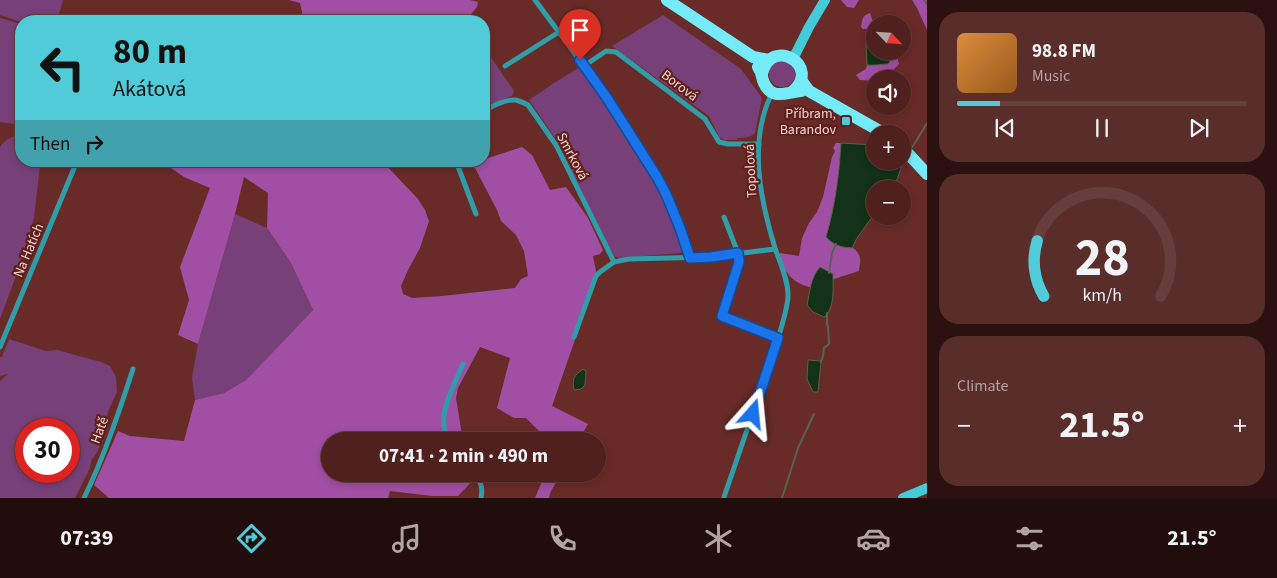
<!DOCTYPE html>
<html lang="en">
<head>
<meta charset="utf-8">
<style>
	:root { --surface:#4f201d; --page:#592d2a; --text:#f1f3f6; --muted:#b3a3a4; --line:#663e3b; --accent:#52cbd9 }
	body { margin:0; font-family:"Source Sans 3",sans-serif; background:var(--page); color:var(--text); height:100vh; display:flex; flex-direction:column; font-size:19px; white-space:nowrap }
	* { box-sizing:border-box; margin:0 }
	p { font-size:16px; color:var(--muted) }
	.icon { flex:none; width:28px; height:28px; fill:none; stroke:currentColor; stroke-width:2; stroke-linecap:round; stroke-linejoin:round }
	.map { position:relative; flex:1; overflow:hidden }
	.panel { display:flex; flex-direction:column; gap:12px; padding:12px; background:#2b1210; width:350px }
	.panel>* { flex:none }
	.hud { position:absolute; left:15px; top:15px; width:475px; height:152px; border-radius:20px; box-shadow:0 2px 8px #0003,0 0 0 1px var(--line); background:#52cbd9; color:#111; overflow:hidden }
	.needle { width:32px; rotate:115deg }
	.tools { position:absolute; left:866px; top:15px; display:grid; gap:10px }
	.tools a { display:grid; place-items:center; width:45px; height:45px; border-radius:50%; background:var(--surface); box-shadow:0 2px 8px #0003,0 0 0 1px var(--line); font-size:25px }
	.speed { position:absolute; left:15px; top:418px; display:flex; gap:10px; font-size:25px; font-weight:700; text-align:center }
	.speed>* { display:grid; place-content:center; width:65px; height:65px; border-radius:50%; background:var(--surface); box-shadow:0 2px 8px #0003,0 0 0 1px var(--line); line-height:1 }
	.speed .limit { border:8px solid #d22; background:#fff; color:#111 }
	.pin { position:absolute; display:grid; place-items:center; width:42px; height:42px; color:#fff; margin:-51px -21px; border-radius:50% 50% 50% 0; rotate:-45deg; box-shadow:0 0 5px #0007 }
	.pin .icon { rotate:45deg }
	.me { position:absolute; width:55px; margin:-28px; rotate:18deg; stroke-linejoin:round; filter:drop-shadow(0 0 4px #0008) }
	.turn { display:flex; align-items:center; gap:18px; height:105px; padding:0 15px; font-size:22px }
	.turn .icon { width:65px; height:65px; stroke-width:2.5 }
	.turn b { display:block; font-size:35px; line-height:42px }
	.then { display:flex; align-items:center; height:48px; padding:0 15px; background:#0003; gap:10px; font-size:19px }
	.big { font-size:38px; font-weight:700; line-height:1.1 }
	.panel .widget { flex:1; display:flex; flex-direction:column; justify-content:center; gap:8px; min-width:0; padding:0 18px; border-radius:20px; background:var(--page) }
	.panel .dial { align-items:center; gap:0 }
	.dial svg { height:130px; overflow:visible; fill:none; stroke:var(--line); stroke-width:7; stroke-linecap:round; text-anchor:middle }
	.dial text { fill:var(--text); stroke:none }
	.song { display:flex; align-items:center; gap:15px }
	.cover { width:60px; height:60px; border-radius:8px; background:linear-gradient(135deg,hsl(30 70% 55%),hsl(30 70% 35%)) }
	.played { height:5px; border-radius:2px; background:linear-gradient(90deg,var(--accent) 15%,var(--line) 15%) }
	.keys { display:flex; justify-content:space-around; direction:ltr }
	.heat { display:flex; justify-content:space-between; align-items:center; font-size:28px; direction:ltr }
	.trip { position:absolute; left:321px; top:432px; width:285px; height:50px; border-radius:25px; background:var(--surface); box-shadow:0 2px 8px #0003,0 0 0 1px var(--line); font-weight:700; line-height:50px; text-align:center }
	.menu { display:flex; height:80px; justify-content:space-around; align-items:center; background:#200d0c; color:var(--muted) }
	.menu .icon { width:35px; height:35px }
	.menu .selected { color:var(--accent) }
	.menu b { font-size:22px; color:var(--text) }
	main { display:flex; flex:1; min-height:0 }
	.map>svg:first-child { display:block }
</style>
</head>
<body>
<main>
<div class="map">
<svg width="927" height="498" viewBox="0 0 927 498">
	<rect width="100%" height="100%" fill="#692b27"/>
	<!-- green -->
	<g fill="#774079" fill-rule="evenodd">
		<path d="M0,0H63L57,21L21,22L0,15Z"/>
		<path d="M663,15L741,69L762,98L755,133C749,138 744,138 737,138V140H724L719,137L709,116L612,46Z"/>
		<path d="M0,18L21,24V125L0,122Z"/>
		<path d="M484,47L514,91L512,96L490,104L487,103L484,98Z"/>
		<circle cx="782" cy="74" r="13"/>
		<path d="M580,67L603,98L664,194L684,248L683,251L680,253L619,258L614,256L606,242L584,198L558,142L529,100L554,83Z"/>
		<path d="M21,135V161H42L40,165L34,218L17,273L0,319V147C5,139 11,137 21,135Z"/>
		<path d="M235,214L267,228L291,263L313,310L246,380L224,393L195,400L192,378L198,344Z"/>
		<path d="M9,339L46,351L57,350L101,362L110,366L116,377L117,392L108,412L103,440L96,454L92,459L89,470L75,498H0V381L8,374L0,376V357H2ZM26,429H69V471H26Z"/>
	</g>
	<!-- forest -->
	<g fill="#a14fa4">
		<path d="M289,0H470L478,2L477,7L465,21H304L300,3Z"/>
		<path d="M841,0H859L854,8L847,7Z"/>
		<path d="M912,0H927V30L917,8Z"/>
		<path d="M870,13L873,22L883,19L884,24H875V35L868,38L871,29H863L861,27C862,21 862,15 870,13Z"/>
		<path d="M891,51H896L899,64L885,79H875V81L860,80L856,75L866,69L867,65C873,66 881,64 888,63L892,53Z"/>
		<path d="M836,143H841C840,175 835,206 826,237C837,241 857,244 860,258C861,261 859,267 859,271L809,287C805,286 801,284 797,282C788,277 780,263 780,253L799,256L802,238L809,223L817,212L823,197L832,157L835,151L833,148Z"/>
		<path d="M522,147L532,155L550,190L566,187L588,218L603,250L600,254L593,256L597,276L552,406L588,424L578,441H543L540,432L526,418H514L497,408L510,358L480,347L458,388L456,398L463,441H330V474H474L476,477L458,496H432L390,491L388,498H109L94,485L118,431L130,436L184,441L195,400L224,393L246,380L313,310L291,263L267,228L268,193L244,177L235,214L198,344L178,335L189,300L180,267L210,188L184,177L161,161H382L418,199L425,210L429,221L420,248L408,270L401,286L403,294L412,298L442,296L515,288L521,279L528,276L524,251L516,235L501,221L497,210L475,168L471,166L470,161H484V155L488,158Z"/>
		<path d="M545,474H561L550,493L549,498H535Z"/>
	</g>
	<!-- water -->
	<g fill="#133217" stroke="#58624e">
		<path d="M875,35V51H891C894,56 891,60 888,64C881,64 873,66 867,65L866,41L868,38Z"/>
		<path d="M841,143L875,145V161H902L903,158L904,160L895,185L892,189H875V213L857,238L852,248C840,247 835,246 826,237C835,206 839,176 841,143Z"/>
		<path d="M820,267L833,274C833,286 835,310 824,317L813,312L807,305C810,292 810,278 820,267Z"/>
		<path d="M808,360L821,361L818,392H813L807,379Z"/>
		<path d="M583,369L586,371L585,385L581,389L574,390C572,378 574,376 583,369Z"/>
	</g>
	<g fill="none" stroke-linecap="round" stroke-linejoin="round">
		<!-- stream -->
		<g stroke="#58624e" stroke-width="2">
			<path d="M924,0L927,4"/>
			<path d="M910,149L913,146L927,123"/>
			<path d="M829,273L832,253L836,244"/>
			<path d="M821,362L823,356L824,348L828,345L829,343L828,326L827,325V313"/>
			<path d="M782,498L798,448L814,414"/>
		</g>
		<!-- street -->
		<g stroke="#319da9" stroke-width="5">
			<path d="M535,0L584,66L607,98L657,177L667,194L680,228L690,258"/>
			<path d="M505,66L559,32"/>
			<path d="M584,66L606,51L616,52L705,119L719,142L728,144H759"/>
			<path d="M484,112C491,106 506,99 516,100C520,101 524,103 528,105L556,145L614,262"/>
			<path d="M456,161L476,214"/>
			<path d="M724,217L738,253L739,262L722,316L778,338"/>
			<path d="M574,337L596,276L600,272L614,262L629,259L711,257L775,249"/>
			<path d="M0,347L77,161"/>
			<path d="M450,441C433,420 454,386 463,364"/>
			<path d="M475,474C481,482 483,488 481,498"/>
			<path d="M724,497C740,450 756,404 772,357C777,341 788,311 788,295C788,279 780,263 775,248C760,199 748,141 772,93"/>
			<path d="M84,498C104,457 119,412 133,369"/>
		</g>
		<!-- secondary -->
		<g stroke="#43cbda" stroke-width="10">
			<path d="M793,59L809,27L825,0"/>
			<path d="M903,498L927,488"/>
		</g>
		<!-- primary -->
		<g stroke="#74ebf9" stroke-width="12">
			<path d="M667,0L753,57L769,60"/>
			<path d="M758,67C763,74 761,77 764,83C772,101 787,92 801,91"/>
			<path d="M762,74C771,35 822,66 793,91"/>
			<path d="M801,80L809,91L885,134"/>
			<path d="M902,147L927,174"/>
		</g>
	</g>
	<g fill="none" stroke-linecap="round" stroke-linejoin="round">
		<defs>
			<path id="route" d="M580,60L607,98L657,177L666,194L680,228L690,258L711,257L738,253L739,262L722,316L778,338L753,414"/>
		</defs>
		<!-- route casing -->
		<use href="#route" stroke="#114b97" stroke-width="12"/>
		<!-- route -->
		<use href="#route" stroke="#1a73e8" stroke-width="9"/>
	</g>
	<!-- markers -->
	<rect fill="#52cbd9" stroke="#5d201d" stroke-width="2" x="841" y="116" width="10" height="10" rx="2.5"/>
	<g text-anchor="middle" stroke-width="4.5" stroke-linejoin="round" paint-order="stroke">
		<!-- street labels -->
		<g font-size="14" fill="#f9d2cd" stroke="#5d201d">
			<text transform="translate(680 85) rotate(37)" y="5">Borová</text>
			<text transform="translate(573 156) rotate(62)" y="5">Smrková</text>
			<text transform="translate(750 171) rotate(-93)" y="5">Topolová</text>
			<text transform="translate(28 250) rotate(-67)" y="5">Na Hatích</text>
			<text transform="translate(99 430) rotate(-70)" y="5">Hatě</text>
		</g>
		<!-- poi labels -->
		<g font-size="14" fill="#f9d2cd" stroke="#5d201d" text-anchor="end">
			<text x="836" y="118">Příbram,<tspan x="836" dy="16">Barandov</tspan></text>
		</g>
	</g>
</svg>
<div class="tools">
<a><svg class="needle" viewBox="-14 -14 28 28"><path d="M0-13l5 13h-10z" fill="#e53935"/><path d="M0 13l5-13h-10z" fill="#b3a3a4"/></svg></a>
<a><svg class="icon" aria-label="sound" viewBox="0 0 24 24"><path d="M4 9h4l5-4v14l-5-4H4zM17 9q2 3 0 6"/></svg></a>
<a>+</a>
<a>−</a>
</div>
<div class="speed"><div class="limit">30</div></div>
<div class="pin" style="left:580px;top:60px;background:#d93025"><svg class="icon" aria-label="arrive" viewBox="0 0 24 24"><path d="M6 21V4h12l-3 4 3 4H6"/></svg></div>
<svg class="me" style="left:753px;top:414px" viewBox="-20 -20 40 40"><path d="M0-17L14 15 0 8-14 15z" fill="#1a73e8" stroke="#fff" stroke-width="4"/></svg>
<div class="trip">07:41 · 2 min · 490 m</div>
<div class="hud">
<div class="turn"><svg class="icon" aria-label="left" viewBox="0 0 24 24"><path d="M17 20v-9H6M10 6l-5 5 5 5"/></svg><div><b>80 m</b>Akátová</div></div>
<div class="then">Then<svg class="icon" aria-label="right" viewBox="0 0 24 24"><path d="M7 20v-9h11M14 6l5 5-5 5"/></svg></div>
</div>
</div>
<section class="panel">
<div class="widget">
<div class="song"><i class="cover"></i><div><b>98.8 FM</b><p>Music</p></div></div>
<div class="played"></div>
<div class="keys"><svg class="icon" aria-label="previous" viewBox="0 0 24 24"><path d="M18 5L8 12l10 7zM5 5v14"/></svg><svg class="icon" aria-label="pause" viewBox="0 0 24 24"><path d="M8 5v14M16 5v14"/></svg><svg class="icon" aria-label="next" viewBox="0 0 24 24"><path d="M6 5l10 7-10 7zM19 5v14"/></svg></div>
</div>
<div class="widget dial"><svg viewBox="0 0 100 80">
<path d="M14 69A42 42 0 1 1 86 69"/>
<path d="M14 69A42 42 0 0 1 10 35" stroke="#52cbd9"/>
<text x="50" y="56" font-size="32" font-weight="700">28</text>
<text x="50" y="72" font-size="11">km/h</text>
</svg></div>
<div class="widget"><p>Climate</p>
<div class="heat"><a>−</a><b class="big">21.5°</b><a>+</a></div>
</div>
</section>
</main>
<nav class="menu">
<b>07:39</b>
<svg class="icon selected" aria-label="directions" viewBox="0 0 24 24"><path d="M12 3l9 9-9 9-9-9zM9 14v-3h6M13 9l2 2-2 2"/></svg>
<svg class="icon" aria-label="music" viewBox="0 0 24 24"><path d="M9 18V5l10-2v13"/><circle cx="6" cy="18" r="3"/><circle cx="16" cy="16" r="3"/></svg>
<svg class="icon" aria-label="phone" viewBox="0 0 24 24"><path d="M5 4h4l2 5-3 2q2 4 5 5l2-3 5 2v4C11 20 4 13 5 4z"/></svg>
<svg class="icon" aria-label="climate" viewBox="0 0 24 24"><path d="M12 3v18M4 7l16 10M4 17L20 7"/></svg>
<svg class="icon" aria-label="car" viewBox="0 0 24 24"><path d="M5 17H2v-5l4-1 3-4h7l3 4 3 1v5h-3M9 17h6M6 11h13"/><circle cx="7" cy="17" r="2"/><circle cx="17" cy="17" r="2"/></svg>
<svg class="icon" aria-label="filters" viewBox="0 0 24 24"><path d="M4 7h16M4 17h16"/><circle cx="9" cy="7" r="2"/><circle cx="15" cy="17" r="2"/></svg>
<b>21.5°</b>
</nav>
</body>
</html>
